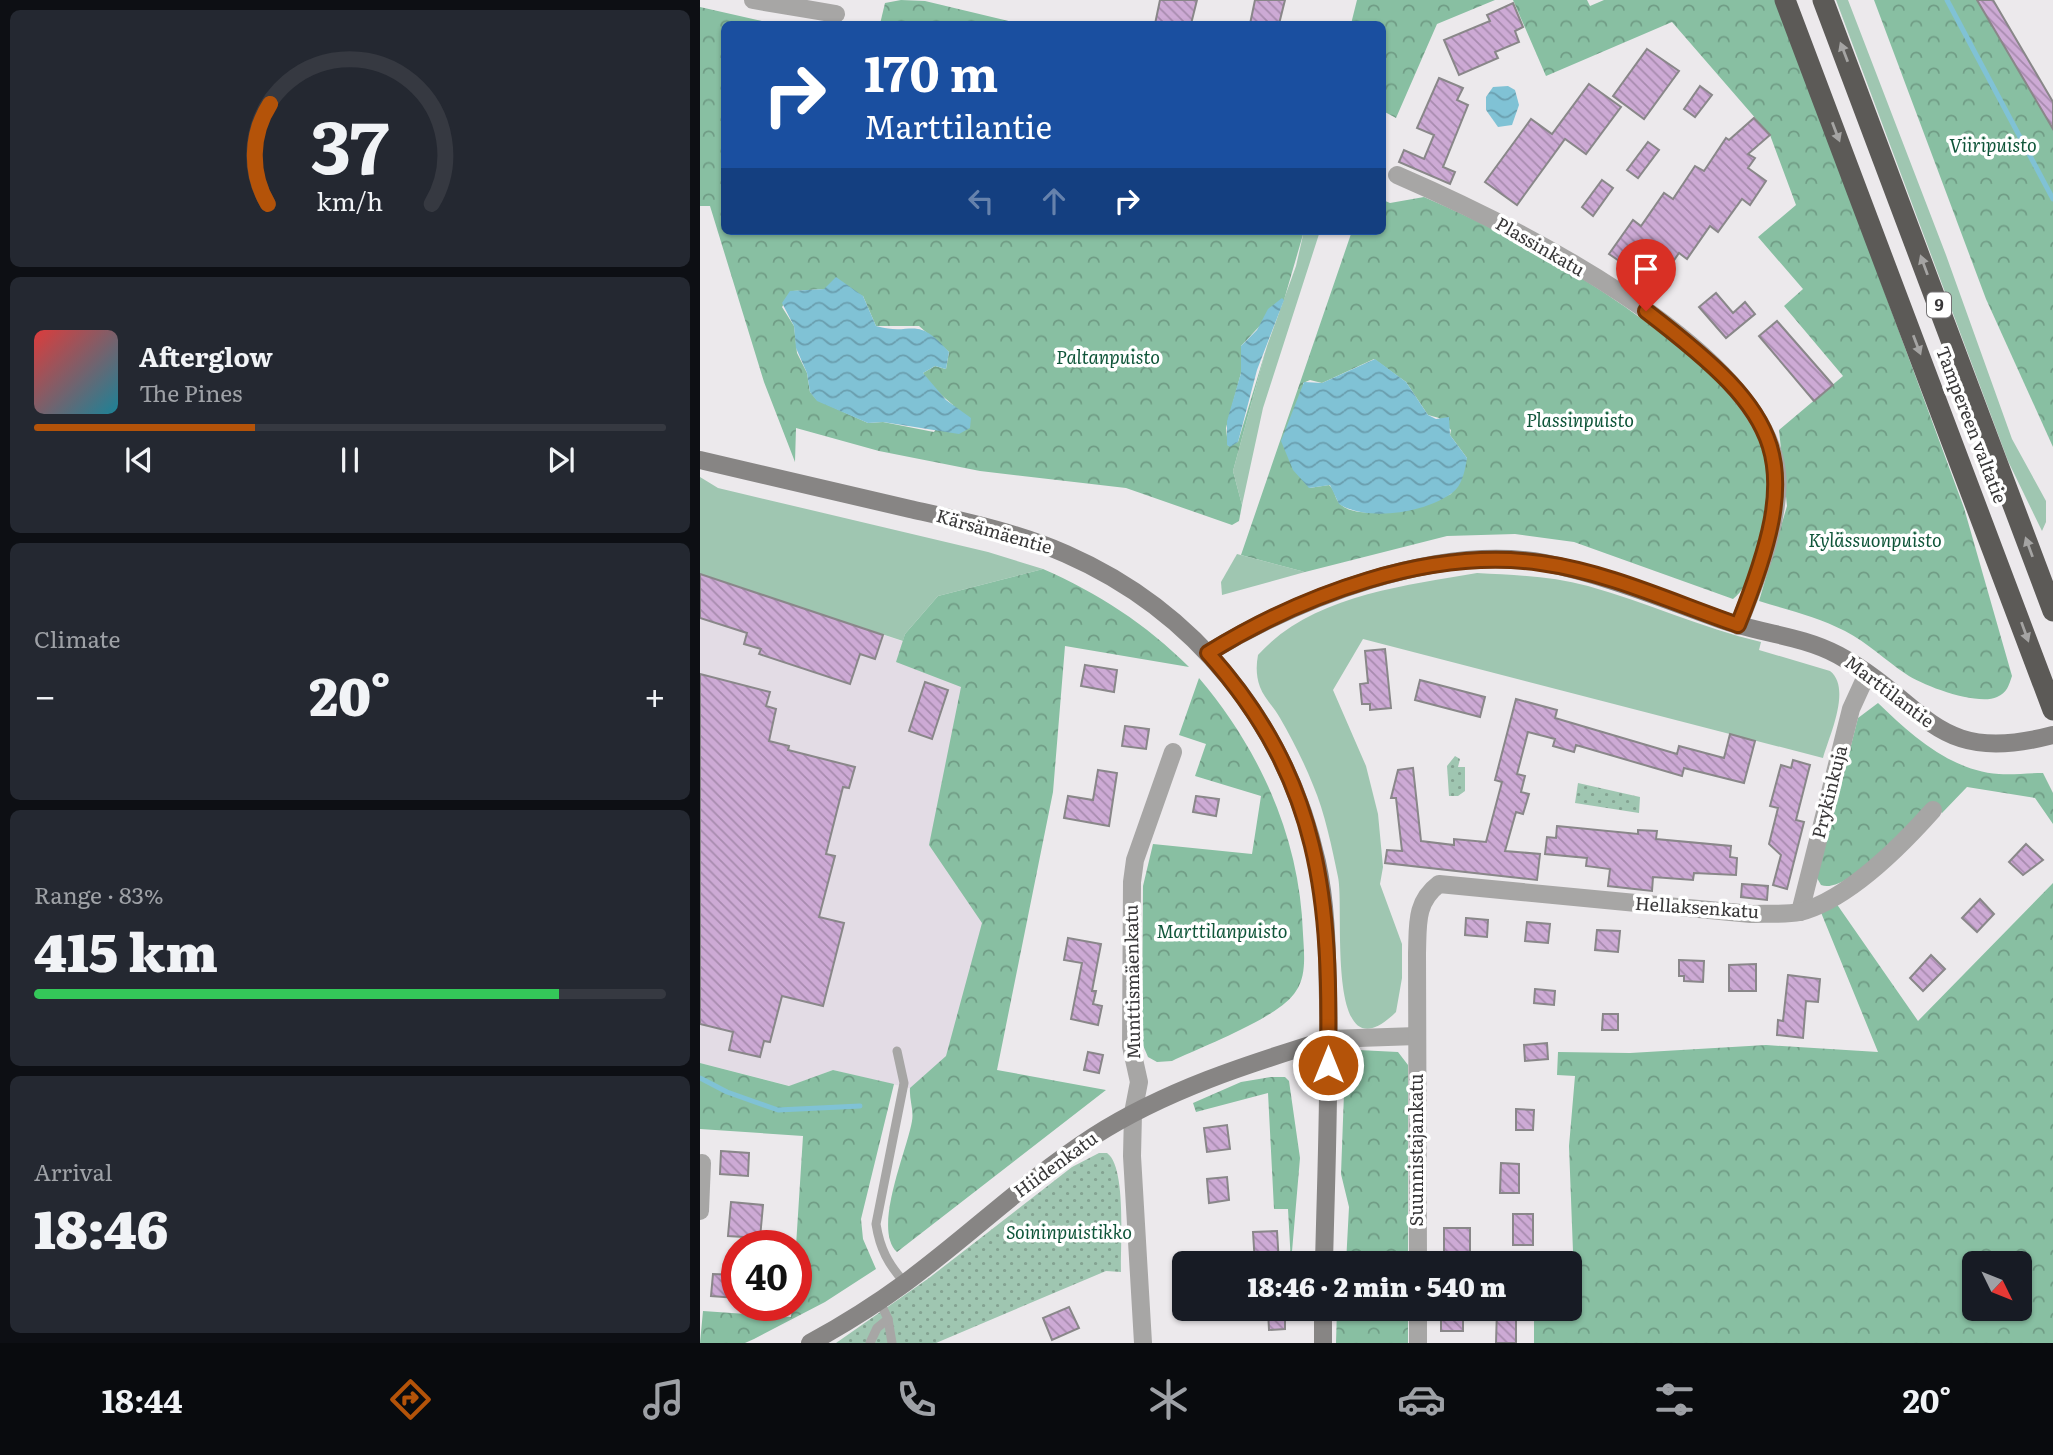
<!DOCTYPE html>
<html lang="en">
<head>
<meta charset="utf-8">
<style>
	:root { --surface:#171b24; --page:#242831; --text:#f1f3f6; --muted:#9ea1a6; --line:#363941; --accent:#b45309 }
	body { margin:0; font-family:Literata,serif; background:var(--page); color:var(--text); height:100vh; display:flex; flex-direction:column; font-size:26px; white-space:nowrap }
	* { box-sizing:border-box; margin:0 }
	p { font-size:23px; color:var(--muted) }
	.icon { flex:none; width:38px; height:38px; fill:none; stroke:currentColor; stroke-width:2; stroke-linecap:round; stroke-linejoin:round }
	.map { position:relative; flex:1; overflow:hidden }
	.sheet { display:flex; flex-direction:column; gap:10px; padding:10px; background:#0d0f14; width:700px }
	.sheet>* { flex:none }
	.hud { position:absolute; left:21px; top:21px; width:665px; height:214px; border-radius:10px; box-shadow:0 2px 5px #0004; background:#1a4fa0; color:#fff; overflow:hidden }
	.needle { width:46px; rotate:133deg }
	.controls { position:absolute; left:1262px; top:1251px; display:grid; gap:14px }
	.controls a { display:grid; place-items:center; width:70px; height:70px; border-radius:10px; background:var(--surface); box-shadow:0 2px 5px #0004; font-size:35px }
	.speed { position:absolute; left:21px; top:1230px; display:flex; gap:14px; font-size:35px; font-weight:700; text-align:center }
	.speed>* { display:grid; place-content:center; width:91px; height:91px; border-radius:50%; background:var(--surface); box-shadow:0 2px 5px #0004; line-height:1 }
	.speed .limit { border:10px solid #d22; background:#fff; color:#111 }
	.pin { position:absolute; display:grid; place-items:center; width:60px; height:60px; color:#fff; margin:-72px -30px; border-radius:50% 50% 50% 0; rotate:-45deg; box-shadow:0 0 7px #0007 }
	.pin .icon { rotate:45deg }
	.me { position:absolute; width:77px; margin:-38px; rotate:0deg; stroke-linejoin:round; filter:drop-shadow(0 0 5px #0008) }
	.turn { display:flex; align-items:center; gap:24px; height:147px; padding:0 28px; font-size:32px }
	.turn .icon { width:91px; height:91px; stroke-width:2.5 }
	.turn b { display:block; font-size:49px; line-height:60px }
	.lanes { display:flex; align-items:center; height:66px; padding:0 28px; background:#0003; justify-content:center; gap:35px; direction:ltr }
	.lanes .off { opacity:.35 }
	.big { font-size:52px; font-weight:800; line-height:1.1 }
	.sheet .widget { flex:1; display:flex; flex-direction:column; justify-content:center; gap:10px; min-width:0; padding:0 24px; border-radius:10px; background:var(--page) }
	.sheet .dial { align-items:center; gap:0 }
	.dial svg { height:182px; overflow:visible; fill:none; stroke:var(--line); stroke-width:7; stroke-linecap:round; text-anchor:middle }
	.dial text { fill:var(--text); stroke:none }
	.song { display:flex; align-items:center; gap:21px }
	.cover { width:84px; height:84px; border-radius:10px; background:linear-gradient(135deg,hsl(0 70% 55%),hsl(190 70% 35%)) }
	.played { height:7px; border-radius:4px; background:linear-gradient(90deg,var(--accent) 35%,var(--line) 35%) }
	.keys { display:flex; justify-content:space-around; direction:ltr }
	.heat { display:flex; justify-content:space-between; align-items:center; font-size:38px; direction:ltr }
	.charge { height:10px; border-radius:5px; background:linear-gradient(90deg,#34c759 83%,var(--line) 0) }
	.trip { position:absolute; left:472px; top:1251px; width:410px; height:70px; border-radius:10px; background:var(--surface); box-shadow:0 2px 5px #0004; font-weight:800; line-height:70px; text-align:center }
	.tabs { display:flex; height:112px; justify-content:space-around; align-items:center; background:#090b0e; color:var(--muted) }
	.tabs .icon { width:49px; height:49px }
	.tabs .selected { color:var(--accent) }
	.tabs b { font-size:32px; color:var(--text) }
	main { display:flex; flex:1; min-height:0 }
	.map>svg:first-child { display:block }
</style>
</head>
<body>
<main>
<section class="sheet">
<div class="widget dial"><svg viewBox="0 0 100 80">
<path d="M14 69A42 42 0 1 1 86 69"/>
<path d="M14 69A42 42 0 0 1 15 25" stroke="#b45309"/>
<text x="50" y="56" font-size="32" font-weight="700">37</text>
<text x="50" y="72" font-size="11">km/h</text>
</svg></div>
<div class="widget">
<div class="song"><i class="cover"></i><div><b>Afterglow</b><p>The Pines</p></div></div>
<div class="played"></div>
<div class="keys"><svg class="icon" aria-label="previous" viewBox="0 0 24 24"><path d="M18 5L8 12l10 7zM5 5v14"/></svg><svg class="icon" aria-label="pause" viewBox="0 0 24 24"><path d="M8 5v14M16 5v14"/></svg><svg class="icon" aria-label="next" viewBox="0 0 24 24"><path d="M6 5l10 7-10 7zM19 5v14"/></svg></div>
</div>
<div class="widget"><p>Climate</p>
<div class="heat"><a>−</a><b class="big">20°</b><a>+</a></div>
</div>
<div class="widget"><p>Range · 83%</p><b class="big">415 km</b><div class="charge"></div></div>
<div class="widget"><p>Arrival</p><b class="big">18:46</b></div>
</section>
<div class="map">
<svg width="1353" height="1343" viewBox="0 0 1353 1343">
	<defs>
		<pattern id="forest-crowns" width="20" height="18" patternUnits="userSpaceOnUse" patternTransform="scale(1.75)"><rect width="20" height="18" fill="#88bfa2"/><path d="M2 6a3 3 0 1 1 6 0M12 15a3 3 0 1 1 6 0" fill="none" stroke="#709c85"/></pattern>
		<pattern id="park-dots" width="8" height="8" patternUnits="userSpaceOnUse" patternTransform="scale(1.75)"><rect width="8" height="8" fill="#9fc6b1"/><path d="M2 2h.1M6 6h.1" fill="none" stroke="#83a291" stroke-width="1.8" stroke-linecap="round"/></pattern>
		<pattern id="water-waves" width="16" height="10" patternUnits="userSpaceOnUse" patternTransform="scale(1.75)"><rect width="16" height="10" fill="#80c2d5"/><path d="M0 5q4-4 8 0t8 0" fill="none" stroke="#6a9eae"/></pattern>
		<pattern id="building-back-hatch" width="6" height="6" patternUnits="userSpaceOnUse" patternTransform="scale(1.75)"><rect width="6" height="6" fill="#cdaad5"/><path d="M-1 5l2 2M0 0l6 6M5-1l2 2" fill="none" stroke="#a78bae"/></pattern>
	</defs>
	<rect width="100%" height="100%" fill="#ece9ec"/>
	<!-- built -->
	<path fill="#e3dce5" d="M0,574L280,667L297,919L260,1065L230,1093L133,1070L90,1086L0,1063Z"/>
	<!-- grass -->
	<g fill="#9fc6b1">
		<path d="M1136,0H1148L1246,255L1312,439L1346,501V522L1342,531L1308,461Z"/>
		<path d="M604,231H620L563,408L542,505L533,471L567,346L596,266Z"/>
		<path d="M0,477L18,488L288,552L343,569L238,596L205,634L203,641L0,574Z"/>
		<path d="M537,554L605,572L522,595L521,582Z"/>
		<path d="M777,573C814,575 851,576 888,586C946,602 1001,628 1061,642L1059,650L1130,671C1152,688 1129,736 1123,758L663,639L633,690L666,766L678,814L683,867L680,884L702,944V978L696,1012C624,1083 645,908 638,877C632,848 625,813 613,785C604,762 592,739 580,718C574,707 564,698 560,687C556,676 556,666 558,655C611,596 702,586 777,573Z"/>
	</g>
	<!-- forest -->
	<g fill="url(#forest-crowns)" fill-rule="evenodd">
		<path d="M201,0L225,1L321,24H180L185,3Z"/>
		<path d="M657,0H795L737,24L696,118L683,111L682,24H651Z"/>
		<path d="M813,0H887L890,6L904,0H1077L1264,508L1312,676C1309,685 1307,693 1297,697C1278,706 1223,686 1206,674C1185,660 1168,643 1145,631C1118,617 1088,610 1059,601L1087,506L1079,430L1143,376L1084,306L1103,289L1058,237L1096,205L1070,135L972,22L846,76Z"/>
		<path d="M1174,0H1277L1353,129V447L1286,299Z"/>
		<path d="M0,7L75,24H24V231H604L584,300L541,346V373L526,428L528,446L538,442L567,346L533,471L542,505L539,521L532,525L426,488L280,471L179,451L96,428L95,462L64,382L10,206H0ZM124,289L163,296L176,326H219L249,352L246,369L235,366L223,373L232,387L253,405L234,432L183,422L168,423L117,400L110,392L107,373L97,353L94,326L82,307L93,291Z"/>
		<path d="M724,197C825,241 921,295 1004,369C1020,384 1041,399 1051,419C1068,454 1076,495 1063,532C1056,552 1051,586 1033,599L874,542L815,534L747,536L605,572L541,555L652,231H682L683,200L690,203ZM674,359L706,382L728,415L739,418L751,430L750,435L767,458L751,494C729,504 660,524 640,504C634,498 636,491 629,485L609,488L603,383L610,380L622,383Z"/>
		<path d="M343,569C398,593 446,624 489,667L365,646L353,792L297,1070L406,1090L197,1252C172,1229 207,1151 212,1121C214,1110 209,1099 210,1088L246,1056L282,923L229,845L261,687L196,662L205,634L238,596Z"/>
		<path d="M499,678C560,750 600,838 603,934C604,953 607,975 596,991C581,1017 501,1047 472,1061L457,1062L448,1057L442,1043L443,886L453,844L552,854L561,796L495,776L506,744L479,735Z"/>
		<path d="M1178,703C1211,735 1251,771 1299,774C1313,775 1328,773 1343,773L1353,793V824L1335,798L1267,787L1242,813L1231,802C1213,821 1147,896 1121,885L1117,878L1158,718Z"/>
		<path d="M1353,883V1343H834V1309H870V1278H874L869,1146L875,1076L857,1075L858,1052L930,1053L1066,1045L1178,1052L1120,910L1136,903L1218,1021ZM1274,1264H1320V1309H1274Z"/>
		<path d="M658,1050L698,1052L708,1065V1263H646L649,1207L641,1174L645,1066Z"/>
		<path d="M0,1063L89,1086L133,1070L194,1084L161,1219L163,1239L176,1269L125,1302L54,1339L45,1343H0L3,1311L91,1317L92,1306H96V1246L103,1136L0,1129Z"/>
		<path d="M571,1077H585L589,1081L600,1158L591,1263L588,1209H574L568,1093L496,1112L493,1103L541,1082Z"/>
		<path d="M637,1309H708V1343H636Z"/>
	</g>
	<!-- park -->
	<g fill="url(#park-dots)">
		<path d="M755,756L760,759L758,767H765V791L758,796H749L747,766Z"/>
		<path d="M878,783L940,797L939,813L875,803Z"/>
		<path d="M399,1153H407C427,1167 420,1247 421,1272L406,1271L236,1343H136L229,1278L372,1167Z"/>
	</g>
	<!-- water -->
	<g fill="url(#water-waves)">
		<path d="M808,86L815,90L819,105L812,125L798,127L786,110V97L793,87Z"/>
		<path d="M136,277L163,296L176,326C213,337 215,313 249,352L246,369L235,366L223,373L246,400L271,418L270,428L259,434L183,422L168,423L117,401L110,392L107,373L96,348L94,326L82,303L90,291L124,289Z"/>
		<path d="M582,298L584,300L557,370L538,442L530,447L527,445V421L541,373V346L557,330L568,309Z"/>
		<path d="M675,359L706,382L728,415L736,419L749,417L750,435L767,458C765,471 762,486 752,493C725,513 667,522 639,504L630,485L609,488L593,470L581,441L604,382L622,383Z"/>
	</g>
	<g fill="none" stroke-linecap="round" stroke-linejoin="round">
		<!-- stream -->
		<g stroke="#80c2d5" stroke-width="5">
			<path d="M1247,0L1353,199"/>
			<path d="M0,1078L27,1092L78,1110L160,1106"/>
		</g>
	</g>
	<!-- building -->
	<g fill="url(#building-back-hatch)" stroke="#898789" stroke-width="2">
		<path d="M460,0H497L491,24H455Z"/>
		<path d="M555,0H585L579,24H550Z"/>
		<path d="M1277,0H1293L1353,102V129Z"/>
		<path d="M813,3L823,27L815,31L819,42L795,52L798,58L759,75L744,40L790,21L787,15Z"/>
		<path d="M947,49L979,71L944,119L913,96Z"/>
		<path d="M739,78L763,88L757,100L768,105L743,167L755,172L750,184L699,162L704,150L724,159L734,135L717,128Z"/>
		<path d="M889,84L921,107L886,154L865,139L817,205L785,182L831,119L852,134Z"/>
		<path d="M1000,86L1012,95L995,117L984,109Z"/>
		<path d="M1054,118L1070,135L1048,154L1055,158L1048,168L1066,181L1050,205L1042,199L1018,232L1010,226L987,259L979,253L956,286L909,254L933,220L941,226L964,193L973,199L995,166L1004,171L1026,138L1029,140Z"/>
		<path d="M948,142L959,150L938,178L927,170Z"/>
		<path d="M902,180L913,188L893,216L882,207Z"/>
		<path d="M1016,293L1033,313L1045,302L1055,314L1026,338L999,307Z"/>
		<path d="M1077,321L1133,385L1114,401L1059,336Z"/>
		<path d="M0,574L183,635L175,659L160,654L150,684L59,654L61,649L44,644L47,633L0,618Z"/>
		<path d="M685,649L691,708L670,710V704H662L660,684L668,683L665,651Z"/>
		<path d="M385,665L417,670L414,692L381,686Z"/>
		<path d="M0,674L70,692L66,706L76,709L69,741L89,746L88,750L155,767L149,788L143,787L126,854L135,856L119,917L144,923L123,1006L82,996L70,1042L64,1041L60,1057L29,1050L33,1032L0,1024Z"/>
		<path d="M720,680L785,697L780,717L715,700Z"/>
		<path d="M225,682L248,690L232,739L209,731Z"/>
		<path d="M816,699L857,710L855,718L977,754L979,746L1024,758L1030,734L1055,741L1044,783L984,768L982,776L876,745L874,752L853,746L855,739L828,732L817,774L825,776L821,792L829,794L823,814L816,812L805,851L840,854L837,880L685,863L687,850L702,851L696,798H691L698,770L713,768L721,841L754,845V839L786,842L802,782L795,780Z"/>
		<path d="M425,726L449,729L446,749L422,746Z"/>
		<path d="M1093,760L1110,765L1096,820L1104,822L1087,889L1073,885L1081,855L1069,844L1078,808L1070,806L1081,765L1091,768Z"/>
		<path d="M398,770L417,773L409,826L364,818L368,796L393,800Z"/>
		<path d="M496,796L519,799L516,816L493,812Z"/>
		<path d="M857,826L938,834V830L957,831L956,839L1031,846L1030,857L1037,858L1036,875L994,873L993,880L953,877L952,891L908,886L910,869L886,866L887,858L845,854L847,837L856,838Z"/>
		<path d="M1326,844L1343,860L1323,875L1309,862Z"/>
		<path d="M1042,884L1068,886L1067,900L1041,897Z"/>
		<path d="M1280,899L1294,914L1277,932L1262,918Z"/>
		<path d="M766,918L788,920L787,937L765,935Z"/>
		<path d="M827,922L850,924L848,943L825,941Z"/>
		<path d="M897,930L920,931L918,952L895,950Z"/>
		<path d="M368,938L401,944L392,991H396L393,1004L402,1006L398,1025L371,1019L382,963L364,960Z"/>
		<path d="M1231,955L1245,969L1223,991L1210,978Z"/>
		<path d="M979,960L1004,961L1003,982L984,981V976H979Z"/>
		<path d="M1056,964V991H1029V965Z"/>
		<path d="M1088,975L1120,979L1118,1002L1106,1001L1103,1038L1077,1035L1078,1020L1083,1021Z"/>
		<path d="M835,989L855,991L854,1005L834,1003Z"/>
		<path d="M903,1014H918V1030H902Z"/>
		<path d="M847,1043L848,1059L825,1061L824,1045Z"/>
		<path d="M388,1052L403,1055L399,1073L384,1070Z"/>
		<path d="M816,1109L834,1110L833,1130H816Z"/>
		<path d="M527,1125L530,1149L507,1152L504,1128Z"/>
		<path d="M21,1151L49,1153L48,1176L20,1174Z"/>
		<path d="M801,1163L819,1164V1193H800Z"/>
		<path d="M527,1177L529,1200L509,1203L507,1179Z"/>
		<path d="M31,1202L63,1205L60,1238L28,1236Z"/>
		<rect x="813" y="1214" width="20" height="31"/>
		<path d="M744,1228H770V1256H759V1264H744Z"/>
		<path d="M577,1231L579,1264H555L553,1232Z"/>
		<path d="M13,1274L37,1275V1298L11,1296Z"/>
		<path d="M369,1307L379,1328L352,1340L343,1318Z"/>
		<path d="M797,1309H816V1343H796Z"/>
		<path d="M568,1310H585V1329L569,1330Z"/>
		<rect x="741" y="1314" width="22" height="17"/>
	</g>
	<g fill="none" stroke-linecap="round" stroke-linejoin="round">
		<!-- lane -->
		<g stroke="#a7a6a5" stroke-width="9">
			<path d="M197,1051L204,1083L176,1224C180,1249 188,1264 205,1283"/>
			<path d="M188,1319L192,1343"/>
			<path d="M170,1343L177,1328L188,1319L179,1300"/>
		</g>
		<!-- street -->
		<g stroke="#a7a6a5" stroke-width="18">
			<path d="M53,0L136,14"/>
			<path d="M697,175C803,221 1063,346 1077,472C1082,519 1055,583 1038,626"/>
			<path d="M1100,912L1151,709L1167,674"/>
			<path d="M629,1039L717,1036"/>
			<path d="M0,1211L2,1163"/>
			<path d="M718,1264L717,953C718,925 715,902 739,884L1051,914C1066,913 1084,915 1100,912C1147,900 1201,846 1233,810"/>
			<path d="M718,1309V1343"/>
			<path d="M443,1343L432,1156L433,1113L439,1082L431,1046L432,882L435,860L473,752"/>
		</g>
		<!-- secondary -->
		<g stroke="#878584" stroke-width="18">
			<path d="M0,460C70,476 140,492 210,509C263,521 316,532 366,554C496,611 586,724 617,862C627,907 627,954 628,1000C630,1087 626,1176 624,1264"/>
			<path d="M508,653C599,598 737,543 845,563C905,575 964,599 1022,620C1059,633 1103,636 1138,655C1228,703 1232,767 1353,735"/>
			<path d="M110,1343C143,1325 175,1305 205,1283C269,1236 326,1180 394,1136C466,1090 548,1064 629,1039"/>
			<path d="M623,1343V1309"/>
		</g>
		<!-- highway -->
		<g stroke="#5c5a57" stroke-width="21">
			<path d="M1085,0L1353,710"/>
			<path d="M1123,0L1353,611"/>
		</g>
	</g>
	<!-- one-way arrows -->
	<defs><path id="oneway-solid" d="M-6-.8H1V-3.2L6.5 0L1 3.2V.8H-6Z" transform="scale(1.75)"/></defs>
	<g fill="#a5a4a3">
		<use href="#oneway-solid" transform="translate(1144 52) rotate(-111)"/>
		<use href="#oneway-solid" transform="translate(1136 132) rotate(69)"/>
		<use href="#oneway-solid" transform="translate(1224 265) rotate(-110)"/>
		<use href="#oneway-solid" transform="translate(1217 345) rotate(69)"/>
		<use href="#oneway-solid" transform="translate(1329 547) rotate(-110)"/>
		<use href="#oneway-solid" transform="translate(1325 632) rotate(70)"/>
	</g>
	<g fill="none" stroke-linecap="round" stroke-linejoin="round">
		<defs>
			<path id="route" d="M628,1065C631,900 622,781 508,653C602,595 729,547 841,563C908,572 974,603 1038,625C1105,458 1086,418 946,311"/>
		</defs>
		<!-- route casing -->
		<use href="#route" stroke="#753606" stroke-width="18"/>
		<!-- route -->
		<use href="#route" stroke="#b45309" stroke-width="12"/>
	</g>
	<g text-anchor="middle" stroke-width="7" stroke-linejoin="round" paint-order="stroke">
		<!-- shield labels -->
		<rect fill="#fff" stroke="#747374" stroke-width="2" x="1227" y="292.5" width="24" height="25" rx="5"/>
		<g font-size="16" font-weight="bold" fill="#383738">
			<text x="1239" y="311">9</text>
		</g>
		<!-- park labels -->
		<g font-size="18" font-style="italic" fill="#0f5539" stroke="#fff">
			<text x="1293" y="152">Viiripuisto</text>
			<text x="408" y="364">Paltanpuisto</text>
			<text x="880" y="427">Plassinpuisto</text>
			<text x="1175" y="547">Kylässuonpuisto</text>
			<text x="522" y="938">Marttilanpuisto</text>
			<text x="369" y="1239">Soininpuistikko</text>
		</g>
		<!-- street labels -->
		<g font-size="18" fill="#383738" stroke="#fff">
			<text transform="translate(840 247) rotate(30)" y="6">Plassinkatu</text>
			<text transform="translate(1271 425) rotate(69)" y="6">Tampereen valtatie</text>
			<text transform="translate(294 532) rotate(16)" y="6">Kärsämäentie</text>
			<text transform="translate(1189 692) rotate(37)" y="6">Marttilantie</text>
			<text transform="translate(1130 792) rotate(-76)" y="6">Prykinkuja</text>
			<text transform="translate(997 908) rotate(4)" y="6">Hellaksenkatu</text>
			<text transform="translate(433 982) rotate(-91)" y="6">Munttismäenkatu</text>
			<text transform="translate(717 1150) rotate(-90)" y="6">Suunnistajankatu</text>
			<text transform="translate(356 1165) rotate(-36)" y="6">Hiidenkatu</text>
		</g>
	</g>
</svg>
<div class="controls">
<a><svg class="needle" viewBox="-14 -14 28 28"><path d="M0-13l5 13h-10z" fill="#e53935"/><path d="M0 13l5-13h-10z" fill="#9ea1a6"/></svg></a>
</div>
<div class="speed"><div class="limit">40</div></div>
<div class="pin" style="left:946px;top:311px;background:#d93025"><svg class="icon" aria-label="arrive" viewBox="0 0 24 24"><path d="M6 21V4h12l-3 4 3 4H6"/></svg></div>
<svg class="me" style="left:628px;top:1065px" viewBox="-20 -20 40 40"><circle r="17" fill="#b45309" stroke="#fff" stroke-width="3"/><path d="M0-11L8 9 0 5-8 9z" fill="#fff"/></svg>
<div class="trip">18:46 · 2 min · 540 m</div>
<div class="hud">
<div class="turn"><svg class="icon" aria-label="right" viewBox="0 0 24 24"><path d="M7 20v-9h11M14 6l5 5-5 5"/></svg><div><b>170 m</b>Marttilantie</div></div>
<div class="lanes"><svg class="icon off" aria-label="left" viewBox="0 0 24 24"><path d="M17 20v-9H6M10 6l-5 5 5 5"/></svg><svg class="icon off" aria-label="ahead" viewBox="0 0 24 24"><path d="M12 20V5M6 11l6-6 6 6"/></svg><svg class="icon" aria-label="right" viewBox="0 0 24 24"><path d="M7 20v-9h11M14 6l5 5-5 5"/></svg></div>
</div>
</div>
</main>
<nav class="tabs">
<b>18:44</b>
<svg class="icon selected" aria-label="directions" viewBox="0 0 24 24"><path d="M12 3l9 9-9 9-9-9zM9 14v-3h6M13 9l2 2-2 2"/></svg>
<svg class="icon" aria-label="music" viewBox="0 0 24 24"><path d="M9 18V5l10-2v13"/><circle cx="6" cy="18" r="3"/><circle cx="16" cy="16" r="3"/></svg>
<svg class="icon" aria-label="phone" viewBox="0 0 24 24"><path d="M5 4h4l2 5-3 2q2 4 5 5l2-3 5 2v4C11 20 4 13 5 4z"/></svg>
<svg class="icon" aria-label="climate" viewBox="0 0 24 24"><path d="M12 3v18M4 7l16 10M4 17L20 7"/></svg>
<svg class="icon" aria-label="car" viewBox="0 0 24 24"><path d="M5 17H2v-5l4-1 3-4h7l3 4 3 1v5h-3M9 17h6M6 11h13"/><circle cx="7" cy="17" r="2"/><circle cx="17" cy="17" r="2"/></svg>
<svg class="icon" aria-label="filters" viewBox="0 0 24 24"><path d="M4 7h16M4 17h16"/><circle cx="9" cy="7" r="2"/><circle cx="15" cy="17" r="2"/></svg>
<b>20°</b>
</nav>
</body>
</html>
